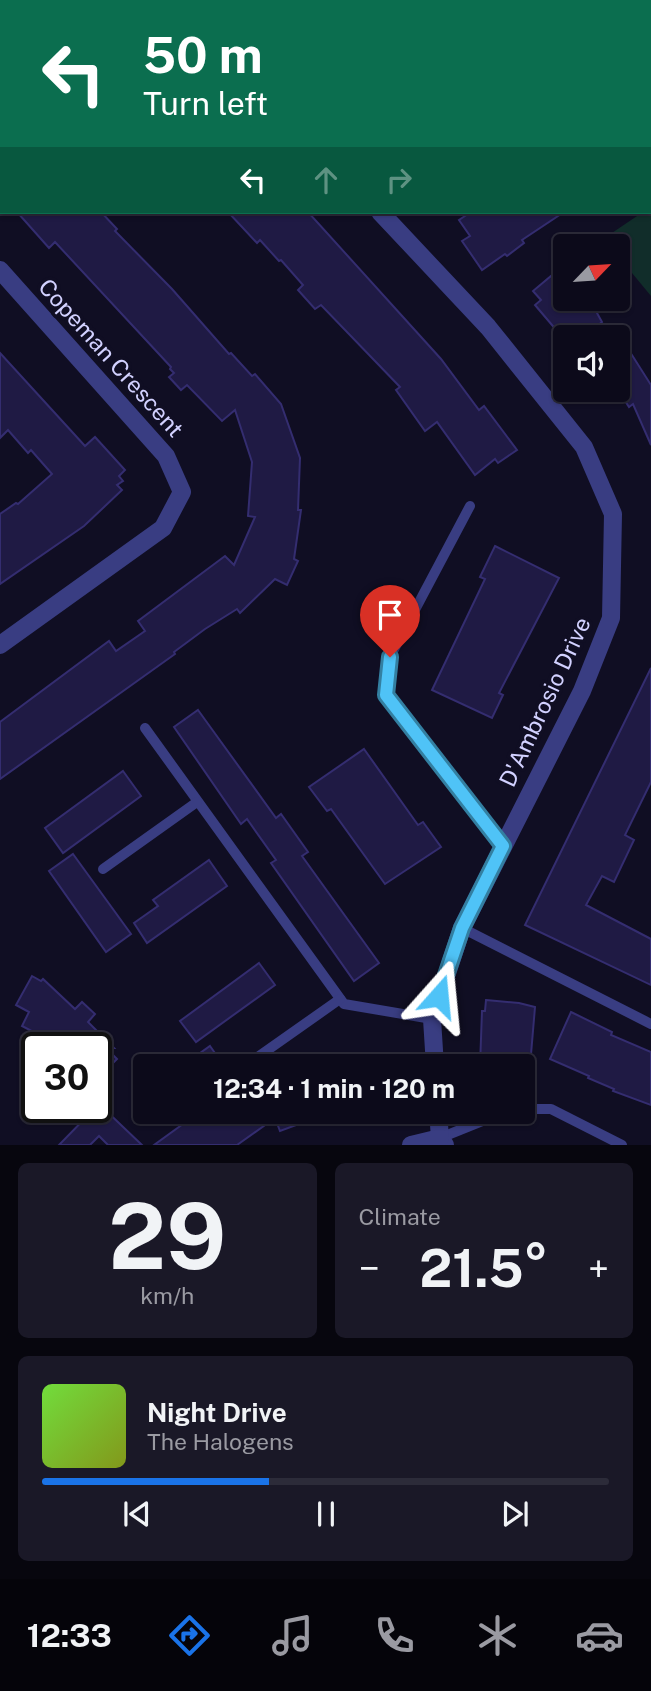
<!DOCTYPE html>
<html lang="en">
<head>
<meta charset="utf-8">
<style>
	:root { --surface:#0c0a1a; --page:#1a1827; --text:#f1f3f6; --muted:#9a9aa2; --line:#2c2b39; --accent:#1a73e8 }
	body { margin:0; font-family:"Public Sans",sans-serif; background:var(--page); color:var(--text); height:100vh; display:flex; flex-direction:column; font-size:26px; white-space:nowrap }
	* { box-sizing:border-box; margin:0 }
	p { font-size:23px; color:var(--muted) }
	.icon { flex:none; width:38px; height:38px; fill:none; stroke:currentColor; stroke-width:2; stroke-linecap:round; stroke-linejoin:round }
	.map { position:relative; height:1145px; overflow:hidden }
	.side { display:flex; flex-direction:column; gap:18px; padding:18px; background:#07060e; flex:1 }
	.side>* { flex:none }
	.guide { position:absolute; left:0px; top:0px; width:651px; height:214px; box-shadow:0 2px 5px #0004,0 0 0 2px var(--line); background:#0b6e4f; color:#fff; overflow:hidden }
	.needle { width:46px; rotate:65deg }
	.tools { position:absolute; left:553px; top:234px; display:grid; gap:14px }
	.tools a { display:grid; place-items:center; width:77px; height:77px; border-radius:7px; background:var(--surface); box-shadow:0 2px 5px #0004,0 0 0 2px var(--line); font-size:35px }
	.speed { position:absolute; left:21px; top:1032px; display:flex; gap:14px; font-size:35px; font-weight:700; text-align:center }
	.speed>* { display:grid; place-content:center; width:91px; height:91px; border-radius:50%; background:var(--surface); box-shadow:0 2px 5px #0004,0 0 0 2px var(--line); line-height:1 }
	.speed .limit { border:4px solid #111; border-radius:10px; background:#fff; color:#111 }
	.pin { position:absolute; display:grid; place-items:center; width:60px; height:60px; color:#fff; margin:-72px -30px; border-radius:50% 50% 50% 0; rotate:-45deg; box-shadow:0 0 7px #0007 }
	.pin .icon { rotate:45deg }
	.me { position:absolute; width:77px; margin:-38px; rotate:18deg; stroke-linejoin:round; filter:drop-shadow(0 0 5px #0008) }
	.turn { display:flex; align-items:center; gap:24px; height:147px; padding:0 28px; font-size:32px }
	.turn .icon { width:91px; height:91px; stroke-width:2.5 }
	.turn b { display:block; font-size:49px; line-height:60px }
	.lanes { display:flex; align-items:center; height:66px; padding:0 28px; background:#0003; justify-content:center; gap:35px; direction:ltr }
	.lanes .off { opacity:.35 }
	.big { font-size:52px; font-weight:700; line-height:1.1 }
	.side .card { flex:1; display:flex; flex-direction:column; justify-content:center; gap:10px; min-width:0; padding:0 24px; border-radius:10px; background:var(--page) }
	.side .dial { align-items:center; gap:0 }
	.dial b { font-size:91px; line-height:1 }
	.song { display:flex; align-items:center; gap:21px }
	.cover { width:84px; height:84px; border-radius:10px; background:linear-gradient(135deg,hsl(100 70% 55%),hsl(70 70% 35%)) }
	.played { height:7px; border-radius:4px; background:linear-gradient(90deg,var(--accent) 40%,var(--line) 40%) }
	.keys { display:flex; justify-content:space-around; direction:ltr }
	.heat { display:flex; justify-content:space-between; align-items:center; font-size:38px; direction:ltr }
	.side .tiles { flex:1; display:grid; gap:18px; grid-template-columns:1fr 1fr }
	.card:last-child { grid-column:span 2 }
	.trip { position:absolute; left:133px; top:1054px; width:402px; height:70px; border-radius:7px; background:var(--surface); box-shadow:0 2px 5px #0004,0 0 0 2px var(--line); font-weight:700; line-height:70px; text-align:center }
	.tabs { display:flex; height:112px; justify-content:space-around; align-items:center; background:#05040a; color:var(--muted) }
	.tabs .icon { width:49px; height:49px }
	.tabs .active { color:var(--accent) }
	.tabs b { font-size:32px; color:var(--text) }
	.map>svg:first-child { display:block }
</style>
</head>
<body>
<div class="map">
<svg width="651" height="1145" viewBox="0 0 651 1145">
	<rect width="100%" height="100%" fill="#100e23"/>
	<!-- green -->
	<path fill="#112d2a" d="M651,206V296L618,256V247H610L603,239L643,212H649Z"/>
	<!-- building -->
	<g fill="#1f1a44" stroke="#342d70" stroke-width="2">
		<path d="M17,212H101L117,229L115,231L172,289L229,354L231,353L252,376L255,374L281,404L300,458L298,510H301L294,559L298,561L287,585L275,579L240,613L237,609L205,629L174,652L175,654L0,779V722L109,641L116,651L145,631L138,621L225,556L234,565L255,517L248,516L252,462L235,410L222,421L187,385L181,390L169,377L174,373L170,369L171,367L55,242L49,248Z"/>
		<path d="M228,212H308L441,359L479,410L484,406L517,450L498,463L495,459L475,475L437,422L425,431L396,390L400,387L321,305L315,309L298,290L303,285L281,260L279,261L260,240L257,243Z"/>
		<path d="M471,212H564L522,240L524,243L507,256L505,254L482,270L462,241L470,236L459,220Z"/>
		<path d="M551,276L565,293V299H590L600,311L597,313L602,322L583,338H563L535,305L541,300L533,291Z"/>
		<path d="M618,333L651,385V445L633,404L629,407L618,390Z"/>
		<path d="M0,353L85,446L95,437L125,470L119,476L123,481L117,485L122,490L84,526L0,584V514L16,503L18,504L52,474L31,450L28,453L8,430L0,438Z"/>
		<path d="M495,546L559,578L499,693L503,695L492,718L432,690L485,579L480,577Z"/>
		<path d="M651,668V782L625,835L634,840L614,882L602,876L586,905L651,939V985L525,925Z"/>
		<path d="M198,710L276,818L281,814L308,852L302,856L379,963L354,981L271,863L276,860L247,819L241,824L174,727Z"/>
		<path d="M364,749L418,825L423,822L441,847L385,884L331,809L327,811L309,787Z"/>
		<path d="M123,771L141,796L63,853L45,828Z"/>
		<path d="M73,854L131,934L106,952L49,871Z"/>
		<path d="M209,860L227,886L147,943L134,923L158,906L153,900Z"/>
		<path d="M259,963L275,985L196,1042L180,1021Z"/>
		<path d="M32,976L41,981L43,979L75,1009L82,1002L95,1014L88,1022L114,1048H106L117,1059L96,1080V1048H64L22,1026L29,1012L16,1005Z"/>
		<path d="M486,1000L519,1003L535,1007L530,1066H480L482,1011H485Z"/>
		<path d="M571,1012L612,1032L611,1035L651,1052V1105L613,1091L614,1089L588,1078L589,1076L550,1059Z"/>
		<path d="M210,1046L224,1066H182Z"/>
		<path d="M99,1104L142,1145H108L99,1136L90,1145H59Z"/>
		<path d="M201,1111H328L329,1113L280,1131L275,1118L237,1145H154Z"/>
	</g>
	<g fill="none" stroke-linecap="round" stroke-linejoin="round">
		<!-- service -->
		<g stroke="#393d82" stroke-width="10">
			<path d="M470,506L390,657L386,695L503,846"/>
			<path d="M145,728L344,1004L432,1019"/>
			<path d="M103,869L197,802"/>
			<path d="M462,928L651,1024"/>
			<path d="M255,1059L340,999"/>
			<path d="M523,1109H551L622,1145"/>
			<path d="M440,1138L507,1111"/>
		</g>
		<!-- minor -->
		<g stroke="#393d82" stroke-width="18">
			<path d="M188,0L190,2"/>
			<path d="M591,0L593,2"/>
			<path d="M649,16L651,14"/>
			<path d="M380,212L488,327L584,447L613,514L611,618L582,691L462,928L432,1019L435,1066"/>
			<path d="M0,270L166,456L182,492L163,528L0,645"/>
			<path d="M438,1111L440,1138L445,1145"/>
			<path d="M411,1145L440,1138"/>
		</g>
	</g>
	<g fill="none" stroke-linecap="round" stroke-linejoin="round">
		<defs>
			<path id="route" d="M390,657L386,695L503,846L462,928L439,996"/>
		</defs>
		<!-- route casing -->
		<use href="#route" stroke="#337fa1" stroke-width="18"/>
		<!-- route -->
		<use href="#route" stroke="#4fc3f7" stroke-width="12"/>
	</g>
	<g text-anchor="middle" stroke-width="7" stroke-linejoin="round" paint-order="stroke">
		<!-- street labels -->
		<g font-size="23" fill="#d2d1ff" stroke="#100e23">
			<text transform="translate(111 358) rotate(48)" y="8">Copeman Crescent</text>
			<text transform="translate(545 702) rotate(-65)" y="8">D'Ambrosio Drive</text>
		</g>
	</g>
</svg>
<div class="tools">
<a><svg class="needle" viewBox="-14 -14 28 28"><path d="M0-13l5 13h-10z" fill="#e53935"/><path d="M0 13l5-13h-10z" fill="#9a9aa2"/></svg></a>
<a><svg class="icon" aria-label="sound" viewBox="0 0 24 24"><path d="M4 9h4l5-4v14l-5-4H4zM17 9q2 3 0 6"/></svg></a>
</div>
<div class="speed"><div class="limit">30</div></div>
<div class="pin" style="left:390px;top:657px;background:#d93025"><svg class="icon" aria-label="arrive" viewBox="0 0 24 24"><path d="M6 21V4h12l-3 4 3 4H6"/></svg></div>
<svg class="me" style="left:439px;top:996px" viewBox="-20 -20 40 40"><path d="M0-17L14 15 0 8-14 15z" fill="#4fc3f7" stroke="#fff" stroke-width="4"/></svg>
<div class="trip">12:34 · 1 min · 120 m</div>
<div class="guide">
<div class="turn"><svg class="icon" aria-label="left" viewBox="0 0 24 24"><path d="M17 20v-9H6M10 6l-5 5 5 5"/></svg><div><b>50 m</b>Turn left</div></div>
<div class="lanes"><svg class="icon" aria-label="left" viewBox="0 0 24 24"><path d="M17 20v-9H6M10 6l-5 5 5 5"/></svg><svg class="icon off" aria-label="ahead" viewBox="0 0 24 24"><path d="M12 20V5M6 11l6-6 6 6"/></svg><svg class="icon off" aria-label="right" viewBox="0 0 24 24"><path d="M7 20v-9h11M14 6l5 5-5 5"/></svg></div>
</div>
</div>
<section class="side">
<div class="tiles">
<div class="card dial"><b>29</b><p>km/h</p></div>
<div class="card"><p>Climate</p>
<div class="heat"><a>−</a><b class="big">21.5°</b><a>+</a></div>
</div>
<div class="card">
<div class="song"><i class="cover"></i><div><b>Night Drive</b><p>The Halogens</p></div></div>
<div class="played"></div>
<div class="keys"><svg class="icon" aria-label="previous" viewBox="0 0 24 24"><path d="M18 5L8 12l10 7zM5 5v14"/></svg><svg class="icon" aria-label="pause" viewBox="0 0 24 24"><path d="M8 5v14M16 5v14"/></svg><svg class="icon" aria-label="next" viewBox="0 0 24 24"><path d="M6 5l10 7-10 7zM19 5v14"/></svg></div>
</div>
</div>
</section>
<nav class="tabs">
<b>12:33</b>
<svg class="icon active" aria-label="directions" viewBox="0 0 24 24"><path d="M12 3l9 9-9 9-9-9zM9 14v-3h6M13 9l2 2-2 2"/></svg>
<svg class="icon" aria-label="music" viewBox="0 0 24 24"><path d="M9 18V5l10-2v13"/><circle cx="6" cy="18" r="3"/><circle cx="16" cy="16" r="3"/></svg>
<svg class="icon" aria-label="phone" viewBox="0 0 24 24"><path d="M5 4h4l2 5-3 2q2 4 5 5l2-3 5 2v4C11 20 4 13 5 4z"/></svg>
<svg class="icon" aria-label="climate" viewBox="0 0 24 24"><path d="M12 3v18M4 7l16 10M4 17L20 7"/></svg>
<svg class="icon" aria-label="car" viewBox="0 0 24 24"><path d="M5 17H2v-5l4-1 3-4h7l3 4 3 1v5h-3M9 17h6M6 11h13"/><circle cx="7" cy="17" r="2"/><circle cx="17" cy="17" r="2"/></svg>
</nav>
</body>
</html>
